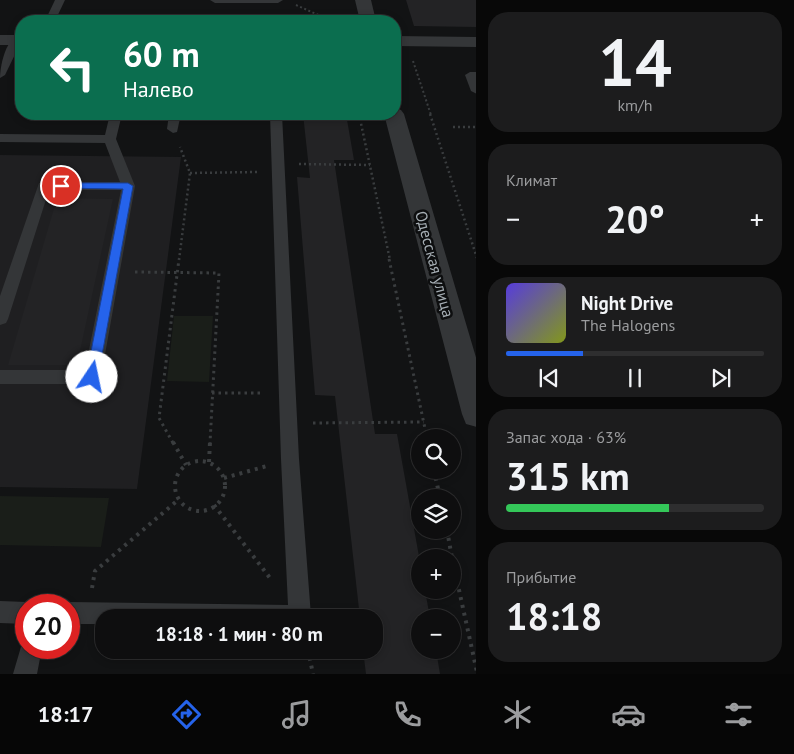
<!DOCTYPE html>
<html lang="ru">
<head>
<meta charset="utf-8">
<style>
	:root { --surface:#0e0e0f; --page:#1c1c1d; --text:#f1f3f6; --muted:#9b9c9e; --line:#2e2e2f; --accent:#2563eb }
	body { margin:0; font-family:"PT Sans",sans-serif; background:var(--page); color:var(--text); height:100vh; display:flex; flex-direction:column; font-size:19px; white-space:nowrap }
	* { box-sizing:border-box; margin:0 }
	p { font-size:16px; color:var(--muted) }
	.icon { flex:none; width:28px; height:28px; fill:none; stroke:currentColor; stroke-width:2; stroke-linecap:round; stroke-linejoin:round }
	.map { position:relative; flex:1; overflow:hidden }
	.drawer { display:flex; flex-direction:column; gap:12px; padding:12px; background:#080808; width:318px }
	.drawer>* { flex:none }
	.guide { position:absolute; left:15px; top:15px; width:386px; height:105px; border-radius:20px; box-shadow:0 2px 8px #0003,0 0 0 1px var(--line); background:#0b6e4f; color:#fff; overflow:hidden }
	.fabs { position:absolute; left:411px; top:429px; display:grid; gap:10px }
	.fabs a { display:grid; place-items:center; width:50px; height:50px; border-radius:50%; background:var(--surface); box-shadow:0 2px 8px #0003,0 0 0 1px var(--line); font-size:25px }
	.speed { position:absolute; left:15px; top:594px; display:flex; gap:10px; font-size:25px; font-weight:700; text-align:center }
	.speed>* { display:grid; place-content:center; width:65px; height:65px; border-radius:50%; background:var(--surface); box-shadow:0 2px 8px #0003,0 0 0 1px var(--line); line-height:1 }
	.speed .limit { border:8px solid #d22; background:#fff; color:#111 }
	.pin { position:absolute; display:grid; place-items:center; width:42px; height:42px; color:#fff; margin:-21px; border:2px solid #fff; border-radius:50%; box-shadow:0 1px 5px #0007 }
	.me { position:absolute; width:55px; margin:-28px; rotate:11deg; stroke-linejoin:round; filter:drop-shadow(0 0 4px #0008) }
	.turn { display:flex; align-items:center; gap:18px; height:105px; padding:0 25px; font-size:22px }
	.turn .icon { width:65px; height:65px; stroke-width:2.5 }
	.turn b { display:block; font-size:35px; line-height:42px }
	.big { font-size:38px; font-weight:700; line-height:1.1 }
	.drawer .tile { flex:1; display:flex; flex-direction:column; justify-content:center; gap:8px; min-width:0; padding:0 18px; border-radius:20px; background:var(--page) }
	.drawer .dial { align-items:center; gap:0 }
	.dial b { font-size:65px; line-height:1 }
	.song { display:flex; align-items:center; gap:15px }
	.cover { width:60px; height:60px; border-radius:8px; background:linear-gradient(135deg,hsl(250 70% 55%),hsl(70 70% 35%)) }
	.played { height:5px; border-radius:2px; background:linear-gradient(90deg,var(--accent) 30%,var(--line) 30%) }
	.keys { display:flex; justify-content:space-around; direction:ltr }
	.heat { display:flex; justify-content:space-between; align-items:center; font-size:28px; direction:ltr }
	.charge { height:8px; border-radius:4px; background:linear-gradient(90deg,#34c759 63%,var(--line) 0) }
	.trip { position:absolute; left:95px; top:609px; width:288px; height:50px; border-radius:20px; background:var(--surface); box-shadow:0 2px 8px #0003,0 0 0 1px var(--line); font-weight:700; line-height:50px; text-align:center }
	.dock { display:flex; height:80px; justify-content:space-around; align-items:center; background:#060606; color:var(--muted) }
	.dock .icon { width:35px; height:35px }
	.dock .on { color:var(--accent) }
	.dock b { font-size:22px; color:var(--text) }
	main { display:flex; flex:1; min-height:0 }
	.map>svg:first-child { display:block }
</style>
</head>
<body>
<main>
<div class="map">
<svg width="477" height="674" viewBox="0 0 477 674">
	<rect width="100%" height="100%" fill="#121314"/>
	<!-- built -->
	<path fill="#1f1f21" d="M0,155L181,157L137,489L0,487Z"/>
	<!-- green -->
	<g fill="#1a1e19">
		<path d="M174,316H213L209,382L167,381Z"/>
		<path d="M0,496L109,498L101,547L0,545Z"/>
	</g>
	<!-- building -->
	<g fill="#232325">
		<path d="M406,0H477V27L414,26Z"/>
		<path d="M303,114H346L354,160H334L375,434H397L420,562V590H425L430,618H420V650H436L440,674H366L363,650H374V618H360L335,396L315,395L297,177L310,178Z"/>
		<path d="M57,198L113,199L77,365H8Z"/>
	</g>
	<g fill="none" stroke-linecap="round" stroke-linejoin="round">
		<!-- path-far3 -->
		<g stroke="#3a3d3f" stroke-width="2" stroke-dasharray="2 2.5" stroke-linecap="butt">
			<path d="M296,5L332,21"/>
			<path d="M413,61L431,115"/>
		</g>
		<!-- path-far2 -->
		<g stroke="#3a3d3f" stroke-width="2.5" stroke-dasharray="2 3" stroke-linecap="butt">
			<path d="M359,114L390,260"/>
			<path d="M430,114L477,258"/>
			<path d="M453,127H477"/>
			<path d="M299,164L370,165"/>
			<path d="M190,173L257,172"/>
			<path d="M179,260L190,173L180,147"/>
		</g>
		<!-- path-far1 -->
		<g stroke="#3a3d3f" stroke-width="3" stroke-dasharray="2.5 4" stroke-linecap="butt">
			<path d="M389,259L427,438"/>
			<path d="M135,272L219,273L210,443"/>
			<path d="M212,393H264"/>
			<path d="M313,423L424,422"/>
			<path d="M173,443L159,418L179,259"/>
		</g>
		<!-- path -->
		<g stroke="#3a3d3f" stroke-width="4" stroke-dasharray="3 5" stroke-linecap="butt">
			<path d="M173,442L186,465"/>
			<circle cx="200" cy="486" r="25"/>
			<path d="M209,462L210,442"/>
			<path d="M434,470L440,498"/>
			<path d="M224,478L267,466"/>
			<path d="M214,505L270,578"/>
			<path d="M447,530L452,558"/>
			<path d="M452,558L477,672"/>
			<path d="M92,588L95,571L178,500"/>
			<path d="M308,650L313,674"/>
		</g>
		<!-- service -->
		<g fill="#343638" fill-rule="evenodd">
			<path d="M55,0H65L55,21H45Z"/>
			<path d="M210,0H283L278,3H215Z"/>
			<path d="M17,37L21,38V42L5,75L0,78C0,67 5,41 17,37Z"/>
			<path d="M470,72H477V94L471,91L465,75Z"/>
			<path d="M110,114H122L116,139L135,186L101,377L98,382L92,384H0V370H85L121,190H49L8,319L6,323L0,325V296L39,183L120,182L105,143L0,142V134L105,135Z"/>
			<path d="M169,114H181L177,132L173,133L167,129Z"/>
			<path d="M270,114H282L299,459L311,616L104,618V624H69V605H62L69,602L288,605L281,459Z"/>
			<path d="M0,601L26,602L33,605H26V624L0,623Z"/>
			<path d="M26,639V648H42L37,674H13L23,640Z"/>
		</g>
		<!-- minor -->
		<g fill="#343638" fill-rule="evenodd">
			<rect x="0" y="35" width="21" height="10"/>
			<path d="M395,36L477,37V47L395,46Z"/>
		</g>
		<!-- tertiary -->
		<g fill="#343638" fill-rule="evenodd">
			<path d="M355,0H371L376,21H360Z"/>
			<path d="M395,108L401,110L404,114L477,361V427L466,424L462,414L384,114H395Z"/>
		</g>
	</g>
	<!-- route -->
	<path fill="#2563eb" stroke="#184099" d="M61,183H128L133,186L98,377L96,381L92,382L88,381L86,377L123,189L57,188L56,186Z"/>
	<g text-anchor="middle" stroke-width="5" stroke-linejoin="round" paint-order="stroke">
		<!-- street labels -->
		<g font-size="16" fill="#a5adb3" stroke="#0d0e0f">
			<text transform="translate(435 264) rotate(75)" y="6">Одесская улица</text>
		</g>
	</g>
</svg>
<div class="fabs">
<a><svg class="icon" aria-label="search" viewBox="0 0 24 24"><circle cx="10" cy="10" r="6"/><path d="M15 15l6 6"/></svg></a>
<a><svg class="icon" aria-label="layers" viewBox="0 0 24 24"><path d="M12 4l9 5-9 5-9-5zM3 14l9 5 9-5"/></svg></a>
<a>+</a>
<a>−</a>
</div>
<div class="speed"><div class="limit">20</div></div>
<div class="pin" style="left:61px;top:186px;background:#d93025"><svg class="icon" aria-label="arrive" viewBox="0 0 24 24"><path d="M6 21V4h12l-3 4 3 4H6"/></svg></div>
<svg class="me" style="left:92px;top:377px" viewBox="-20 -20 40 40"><circle r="19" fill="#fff"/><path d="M0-13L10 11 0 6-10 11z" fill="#2563eb"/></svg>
<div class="trip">18:18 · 1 мин · 80 m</div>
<div class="guide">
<div class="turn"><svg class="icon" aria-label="left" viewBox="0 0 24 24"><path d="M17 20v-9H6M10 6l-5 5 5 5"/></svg><div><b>60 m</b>Налево</div></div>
</div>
</div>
<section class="drawer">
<div class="tile dial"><b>14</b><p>km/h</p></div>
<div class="tile"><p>Климат</p>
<div class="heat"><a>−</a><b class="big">20°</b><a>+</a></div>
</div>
<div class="tile">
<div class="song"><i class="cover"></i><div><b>Night Drive</b><p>The Halogens</p></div></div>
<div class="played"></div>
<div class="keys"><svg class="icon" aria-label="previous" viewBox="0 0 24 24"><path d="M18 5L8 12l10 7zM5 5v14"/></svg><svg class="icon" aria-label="pause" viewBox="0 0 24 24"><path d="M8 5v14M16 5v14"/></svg><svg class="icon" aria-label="next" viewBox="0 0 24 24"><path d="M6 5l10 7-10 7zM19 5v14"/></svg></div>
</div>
<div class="tile"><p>Запас хода · 63%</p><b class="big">315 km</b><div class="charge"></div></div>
<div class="tile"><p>Прибытие</p><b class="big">18:18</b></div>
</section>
</main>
<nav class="dock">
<b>18:17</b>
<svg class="icon on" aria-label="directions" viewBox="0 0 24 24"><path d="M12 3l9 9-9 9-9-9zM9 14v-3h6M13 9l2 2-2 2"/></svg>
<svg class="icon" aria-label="music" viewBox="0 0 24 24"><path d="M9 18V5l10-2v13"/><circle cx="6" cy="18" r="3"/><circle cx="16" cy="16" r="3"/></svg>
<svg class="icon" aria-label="phone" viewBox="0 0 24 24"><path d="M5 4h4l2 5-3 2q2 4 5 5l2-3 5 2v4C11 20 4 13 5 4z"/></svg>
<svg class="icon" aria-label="climate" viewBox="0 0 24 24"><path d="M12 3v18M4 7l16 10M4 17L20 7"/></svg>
<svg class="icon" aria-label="car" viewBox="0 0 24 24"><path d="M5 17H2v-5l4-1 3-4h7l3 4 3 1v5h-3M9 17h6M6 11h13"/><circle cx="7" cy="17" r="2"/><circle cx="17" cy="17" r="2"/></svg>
<svg class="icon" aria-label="filters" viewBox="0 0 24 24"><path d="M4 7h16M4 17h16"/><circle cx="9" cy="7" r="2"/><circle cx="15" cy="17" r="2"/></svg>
</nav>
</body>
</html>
